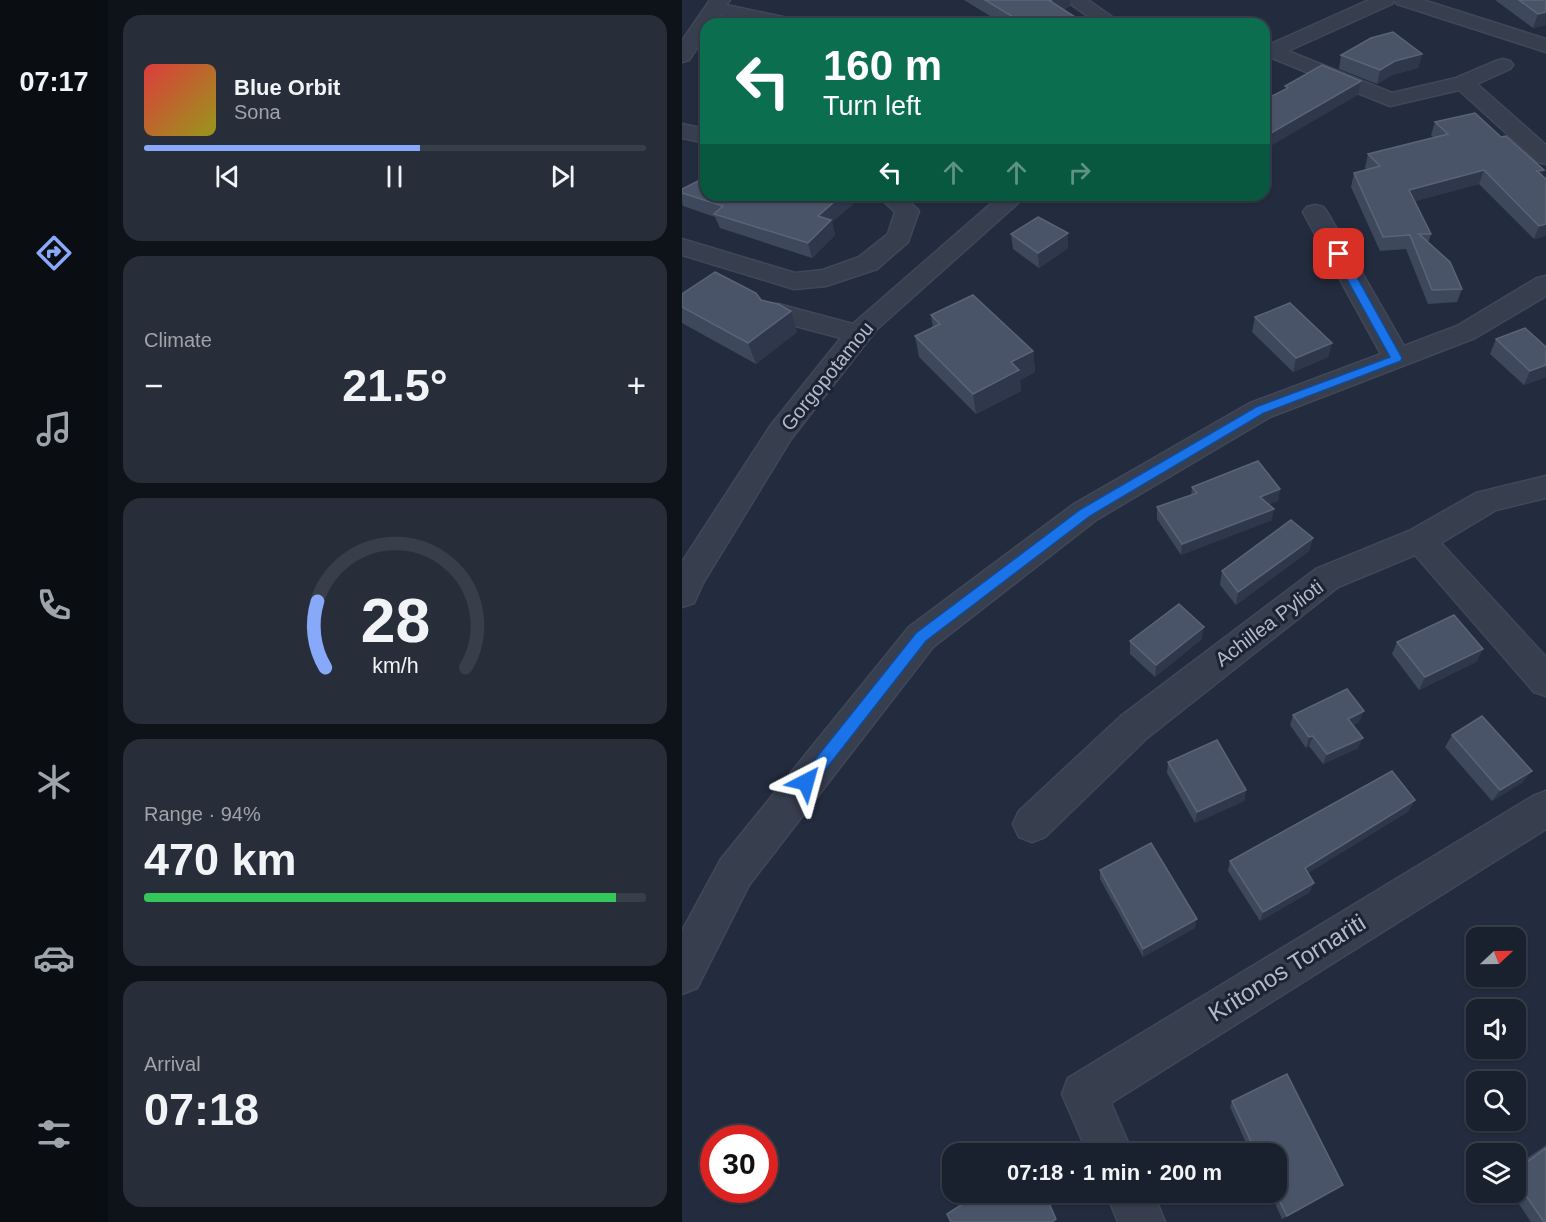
<!DOCTYPE html>
<html lang="en">
<head>
<meta charset="utf-8">
<style>
	:root { --surface:#1a212e; --page:#272e3a; --text:#f1f3f6; --muted:#9fa3aa; --line:#383e4a; --accent:#88a8f9 }
	body { margin:0; font-family:Arial,sans-serif; background:var(--page); color:var(--text); height:100vh; display:flex; flex-direction:column; font-size:22px; white-space:nowrap }
	* { box-sizing:border-box; margin:0 }
	p { font-size:20px; color:var(--muted) }
	.icon { flex:none; width:33px; height:33px; fill:none; stroke:currentColor; stroke-width:2; stroke-linecap:round; stroke-linejoin:round }
	.map { position:relative; flex:1; overflow:hidden }
	.sheet { display:flex; flex-direction:column; gap:15px; padding:15px; background:#0e1219; width:574px }
	.sheet>* { flex:none }
	.hud { position:absolute; left:18px; top:18px; width:570px; height:183px; border-radius:18px; box-shadow:0 2px 4px #0004,0 0 0 2px var(--line); background:#0b6e4f; color:#fff; overflow:hidden }
	.needle { width:39px; rotate:68deg }
	.buttons { position:absolute; left:784px; top:927px; display:grid; gap:12px }
	.buttons a { display:grid; place-items:center; width:60px; height:60px; border-radius:12px; background:var(--surface); box-shadow:0 2px 4px #0004,0 0 0 2px var(--line); font-size:30px }
	.speed { position:absolute; left:18px; top:1125px; display:flex; gap:12px; font-size:30px; font-weight:700; text-align:center }
	.speed>* { display:grid; place-content:center; width:78px; height:78px; border-radius:50%; background:var(--surface); box-shadow:0 2px 4px #0004,0 0 0 2px var(--line); line-height:1 }
	.speed .limit { border:9px solid #d22; background:#fff; color:#111 }
	.pin { position:absolute; display:grid; place-items:center; width:51px; height:51px; color:#fff; margin:-26px; border-radius:12px; box-shadow:0 3px 9px #0006 }
	.me { position:absolute; width:66px; margin:-33px; rotate:39deg; stroke-linejoin:round; filter:drop-shadow(0 0 4px #0008) }
	.turn { display:flex; align-items:center; gap:21px; height:126px; padding:0 24px; font-size:27px }
	.turn .icon { width:78px; height:78px; stroke-width:2.5 }
	.turn b { display:block; font-size:42px; line-height:51px }
	.lanes { display:flex; align-items:center; height:57px; padding:0 24px; background:#0003; justify-content:center; gap:30px; direction:ltr }
	.lanes .off { opacity:.35 }
	.big { font-size:45px; font-weight:700; line-height:1.1 }
	.sheet .widget { flex:1; display:flex; flex-direction:column; justify-content:center; gap:9px; min-width:0; padding:0 21px; border-radius:18px; background:var(--page) }
	.sheet .dial { align-items:center; gap:0 }
	.dial svg { height:156px; overflow:visible; fill:none; stroke:var(--line); stroke-width:7; stroke-linecap:round; text-anchor:middle }
	.dial text { fill:var(--text); stroke:none }
	.song { display:flex; align-items:center; gap:18px }
	.cover { width:72px; height:72px; border-radius:9px; background:linear-gradient(135deg,hsl(0 70% 55%),hsl(60 70% 35%)) }
	.played { height:6px; border-radius:3px; background:linear-gradient(90deg,var(--accent) 55%,var(--line) 55%) }
	.keys { display:flex; justify-content:space-around; direction:ltr }
	.heat { display:flex; justify-content:space-between; align-items:center; font-size:33px; direction:ltr }
	.charge { height:9px; border-radius:4px; background:linear-gradient(90deg,#34c759 94%,var(--line) 0) }
	.trip { position:absolute; left:260px; top:1143px; width:345px; height:60px; border-radius:18px; background:var(--surface); box-shadow:0 2px 4px #0004,0 0 0 2px var(--line); font-weight:700; line-height:60px; text-align:center }
	main { display:flex; flex:1; min-height:0 }
	.menu { display:flex; flex-direction:column; width:108px; justify-content:space-around; align-items:center; background:#0a0d12; color:var(--muted) }
	.menu .icon { width:42px; height:42px }
	.menu .current { color:var(--accent) }
	.menu b { font-size:27px; color:var(--text) }
	.map>svg:first-child { display:block }
</style>
</head>
<body>
<main>
<nav class="menu">
<b>07:17</b>
<svg class="icon current" aria-label="directions" viewBox="0 0 24 24"><path d="M12 3l9 9-9 9-9-9zM9 14v-3h6M13 9l2 2-2 2"/></svg>
<svg class="icon" aria-label="music" viewBox="0 0 24 24"><path d="M9 18V5l10-2v13"/><circle cx="6" cy="18" r="3"/><circle cx="16" cy="16" r="3"/></svg>
<svg class="icon" aria-label="phone" viewBox="0 0 24 24"><path d="M5 4h4l2 5-3 2q2 4 5 5l2-3 5 2v4C11 20 4 13 5 4z"/></svg>
<svg class="icon" aria-label="climate" viewBox="0 0 24 24"><path d="M12 3v18M4 7l16 10M4 17L20 7"/></svg>
<svg class="icon" aria-label="car" viewBox="0 0 24 24"><path d="M5 17H2v-5l4-1 3-4h7l3 4 3 1v5h-3M9 17h6M6 11h13"/><circle cx="7" cy="17" r="2"/><circle cx="17" cy="17" r="2"/></svg>
<svg class="icon" aria-label="filters" viewBox="0 0 24 24"><path d="M4 7h16M4 17h16"/><circle cx="9" cy="7" r="2"/><circle cx="15" cy="17" r="2"/></svg>
</nav>
<section class="sheet">
<div class="widget">
<div class="song"><i class="cover"></i><div><b>Blue Orbit</b><p>Sona</p></div></div>
<div class="played"></div>
<div class="keys"><svg class="icon" aria-label="previous" viewBox="0 0 24 24"><path d="M18 5L8 12l10 7zM5 5v14"/></svg><svg class="icon" aria-label="pause" viewBox="0 0 24 24"><path d="M8 5v14M16 5v14"/></svg><svg class="icon" aria-label="next" viewBox="0 0 24 24"><path d="M6 5l10 7-10 7zM19 5v14"/></svg></div>
</div>
<div class="widget"><p>Climate</p>
<div class="heat"><a>−</a><b class="big">21.5°</b><a>+</a></div>
</div>
<div class="widget dial"><svg viewBox="0 0 100 80">
<path d="M14 69A42 42 0 1 1 86 69"/>
<path d="M14 69A42 42 0 0 1 10 35" stroke="#88a8f9"/>
<text x="50" y="56" font-size="32" font-weight="700">28</text>
<text x="50" y="72" font-size="11">km/h</text>
</svg></div>
<div class="widget"><p>Range · 94%</p><b class="big">470 km</b><div class="charge"></div></div>
<div class="widget"><p>Arrival</p><b class="big">07:18</b></div>
</section>
<div class="map">
<svg width="864" height="1222" viewBox="0 0 864 1222">
	<rect width="100%" height="100%" fill="#232c3e"/>
	<g fill="none" stroke-linecap="round" stroke-linejoin="round">
		<defs>
			<g id="minor">
				<path d="M28,0H48L44,5L115,20L118,24H80L38,15L32,24H24V35L7,60L0,62V41Z"/>
				<path d="M383,0H406L440,24H417Z"/>
				<path d="M687,0H741L864,39V52L715,4L712,0L710,4L606,51L710,93L774,78L814,61L821,59L828,61L831,65L828,69L795,84L864,145V164L856,162L777,90L708,106L590,58L582,60V47Z"/>
				<path d="M0,124L24,129V143L0,138Z"/>
				<path d="M195,195H221L237,211L226,242L195,269L144,286L112,289L0,255V239L113,273L141,270L177,257L206,234L213,212Z"/>
				<path d="M319,195H345L194,330L109,439L21,583L12,603L0,607V562L89,425L159,338L87,319L83,313L87,307L96,304L171,324Z"/>
				<path d="M633,205L641,207L645,212L722,346L775,326L855,278L864,276V296L793,338L588,417L414,520L251,647L67,885L15,988L0,994V931L39,859L227,627L392,504L568,403L699,354L621,212L625,207Z"/>
				<path d="M864,476V498L814,510L759,543L864,657V696L852,692L733,555L656,587L465,738L363,837L350,842L337,837L331,824L337,811L439,716L634,569L727,531L794,493Z"/>
				<path d="M864,791V829L429,1103L451,1154H406L380,1094L386,1078L851,796Z"/>
				<path d="M424,1192H471L483,1222H436Z"/>
			</g>
		</defs>
		<!-- minor casing -->
		<use href="#minor" stroke="#404757" stroke-width="3"/>
		<!-- minor -->
		<use href="#minor" fill="#373e4e" fill-rule="evenodd"/>
	</g>
	<!-- wall -->
	<g fill="#3e485c">
		<path d="M282,0H388V6L381,10L404,24H321Z"/>
		<path d="M813,0H864V25L851,28Z"/>
		<path d="M740,54L736,68L710,75L695,84L657,69L659,55Z"/>
		<path d="M753,122L819,137L862,170L859,176L864,179V236L852,239L797,184L733,201L749,234L746,243L780,289L775,302L746,304L724,249L698,251L669,187L672,173L685,170L683,168L686,154L752,138L749,135Z"/>
		<path d="M0,189L178,198L150,222L153,235L130,258L38,228L33,217L1,206L0,202Z"/>
		<path d="M257,195H283L267,203Z"/>
		<path d="M329,234L386,248L357,268L331,249Z"/>
		<path d="M0,294L79,300L115,332L74,364L0,323Z"/>
		<path d="M249,315L351,351L353,372L338,380L339,391L294,414L237,357L233,336L251,328Z"/>
		<path d="M573,317L650,343L646,357L611,372L570,332Z"/>
		<path d="M814,339L864,347V377L842,385L808,354Z"/>
		<path d="M510,487L598,489L596,501L587,504L590,520L499,555L475,519V507L509,495Z"/>
		<path d="M631,538L627,551L554,605L538,585L540,571Z"/>
		<path d="M520,639L473,677L448,654V641Z"/>
		<path d="M715,642L801,649L794,662L737,690L710,654Z"/>
		<path d="M611,715L677,722L671,725L676,748L641,764L627,746L624,748L608,725Z"/>
		<path d="M770,735L841,782L810,801L763,747Z"/>
		<path d="M486,762L564,790L562,801L513,823L485,773Z"/>
		<path d="M727,811L626,873L628,892L578,921L546,871L548,861Z"/>
		<path d="M418,870L513,928L461,957L418,879Z"/>
		<path d="M550,1101L661,1185L600,1219L588,1192H594V1154H569L548,1107Z"/>
		<path d="M864,1145V1222H849L829,1192H834V1166Z"/>
	</g>
	<!-- shaded-wall -->
	<g fill="#2e374b">
		<path d="M370,0H388V6L369,15L368,1Z"/>
		<path d="M864,12V25L851,28L856,14Z"/>
		<path d="M740,54L736,68L710,75L695,84L698,70L713,61Z"/>
		<path d="M679,81L676,95L582,150V137Z"/>
		<path d="M802,170L797,184L723,204L727,190Z"/>
		<path d="M862,170L857,183L855,171Z"/>
		<path d="M160,195H177L178,198L150,222L153,235L130,258L126,243L136,216Z"/>
		<path d="M266,195H283L267,203Z"/>
		<path d="M864,224V236L852,239L857,226Z"/>
		<path d="M386,233V248L357,268L356,253Z"/>
		<path d="M109,311L115,332L74,364L66,343Z"/>
		<path d="M650,343L646,357L611,372L614,358Z"/>
		<path d="M351,351L353,372L338,380L339,391L294,414L291,394L329,362Z"/>
		<path d="M864,365V377L842,385L848,371Z"/>
		<path d="M598,489L596,501L576,509L578,497Z"/>
		<path d="M592,509L590,520L499,555L500,544Z"/>
		<path d="M631,538L627,551L554,605L556,592Z"/>
		<path d="M522,627L520,639L473,677L474,665Z"/>
		<path d="M801,649L794,662L737,690L743,677Z"/>
		<path d="M682,711L677,722L662,730L666,719Z"/>
		<path d="M631,736L627,746L624,748L627,737Z"/>
		<path d="M681,738L676,748L641,764L645,754Z"/>
		<path d="M850,771L841,782L810,801L818,790Z"/>
		<path d="M564,790L562,801L513,823L515,812Z"/>
		<path d="M733,800L727,811L618,878L623,868Z"/>
		<path d="M632,883L628,892L578,921L581,912Z"/>
		<path d="M515,919L513,928L461,957V949Z"/>
	</g>
	<!-- building -->
	<g fill="#4a5468" stroke="#5b6477" stroke-width="1.5">
		<path d="M303,0H370L368,1L404,24H343Z"/>
		<path d="M837,0H864V12L856,14Z"/>
		<path d="M711,32L740,54L713,61L698,70L659,55L689,38Z"/>
		<path d="M640,65L679,81L582,137V100L606,88L603,86Z"/>
		<path d="M793,113L819,137L824,136L862,170L855,171L864,179V224L857,226L802,170L727,190L749,234H737L768,262L780,289L750,290L728,235L701,237L672,173L698,166L686,154L766,134L753,122Z"/>
		<path d="M24,177V195H160L136,216L149,220L126,243L32,214L41,206L0,193V189Z"/>
		<path d="M356,217L386,233L356,253L329,234Z"/>
		<path d="M33,272L74,293L79,300L96,304L109,311L66,343L0,307V294Z"/>
		<path d="M291,295L351,351L329,362L337,370L291,394L233,336L258,324L249,315Z"/>
		<path d="M608,303L650,343L614,358L573,317Z"/>
		<path d="M843,328L864,347V365L848,371L814,339Z"/>
		<path d="M576,461L598,489L578,497L592,509L500,544L475,507L515,493L510,487Z"/>
		<path d="M609,520L631,538L556,592L540,571Z"/>
		<path d="M497,604L522,627L474,665L448,641Z"/>
		<path d="M772,615L801,649L743,677L715,642Z"/>
		<path d="M665,689L682,711L666,719L681,738L645,754L631,736L627,737L611,715Z"/>
		<path d="M800,716L850,771L818,790L770,735Z"/>
		<path d="M535,740L564,790L515,812L486,762Z"/>
		<path d="M710,771L733,800L623,868L632,883L581,912L548,861Z"/>
		<path d="M469,843L515,919L461,949L418,870Z"/>
		<path d="M605,1074L661,1185L605,1216L593,1192L594,1154H575L550,1101Z"/>
		<path d="M864,1148V1222H862L834,1181V1170Z"/>
		<path d="M299,1192H362L374,1219L370,1222H269L265,1214Z"/>
	</g>
	<!-- route -->
	<path fill="#1a73e8" stroke="#114b97" stroke-width="1.5" d="M657,251L662,254L720,358L719,361L582,413L408,516L244,641L130,787L124,789L119,787L117,782L119,777L234,633L399,509L574,407L708,357L651,254Z"/>
	<g text-anchor="middle" stroke-width="6" stroke-linejoin="round" paint-order="stroke">
		<!-- street labels -->
		<g font-size="20" fill="#b3b9c9" stroke="#1c2333">
			<text transform="translate(145 376) rotate(-51)" y="7">Gorgopotamou</text>
			<text transform="translate(587 623) rotate(-37)" y="7">Achillea Pylioti</text>
		</g>
		<!-- near-street labels -->
		<g font-size="24" fill="#b3b9c9" stroke="#1c2333">
			<text transform="translate(605 968) rotate(-32)" y="8">Kritonos Tornariti</text>
		</g>
	</g>
</svg>
<div class="buttons">
<a><svg class="needle" viewBox="-14 -14 28 28"><path d="M0-13l5 13h-10z" fill="#e53935"/><path d="M0 13l5-13h-10z" fill="#9fa3aa"/></svg></a>
<a><svg class="icon" aria-label="sound" viewBox="0 0 24 24"><path d="M4 9h4l5-4v14l-5-4H4zM17 9q2 3 0 6"/></svg></a>
<a><svg class="icon" aria-label="search" viewBox="0 0 24 24"><circle cx="10" cy="10" r="6"/><path d="M15 15l6 6"/></svg></a>
<a><svg class="icon" aria-label="layers" viewBox="0 0 24 24"><path d="M12 4l9 5-9 5-9-5zM3 14l9 5 9-5"/></svg></a>
</div>
<div class="speed"><div class="limit">30</div></div>
<div class="pin" style="left:657px;top:254px;background:#d93025"><svg class="icon" aria-label="arrive" viewBox="0 0 24 24"><path d="M6 21V4h12l-3 4 3 4H6"/></svg></div>
<svg class="me" style="left:124px;top:782px" viewBox="-20 -20 40 40"><path d="M0-17L14 15 0 8-14 15z" fill="#1a73e8" stroke="#fff" stroke-width="4"/></svg>
<div class="trip">07:18 · 1 min · 200 m</div>
<div class="hud">
<div class="turn"><svg class="icon" aria-label="left" viewBox="0 0 24 24"><path d="M17 20v-9H6M10 6l-5 5 5 5"/></svg><div><b>160 m</b>Turn left</div></div>
<div class="lanes"><svg class="icon" aria-label="left" viewBox="0 0 24 24"><path d="M17 20v-9H6M10 6l-5 5 5 5"/></svg><svg class="icon off" aria-label="ahead" viewBox="0 0 24 24"><path d="M12 20V5M6 11l6-6 6 6"/></svg><svg class="icon off" aria-label="ahead" viewBox="0 0 24 24"><path d="M12 20V5M6 11l6-6 6 6"/></svg><svg class="icon off" aria-label="right" viewBox="0 0 24 24"><path d="M7 20v-9h11M14 6l5 5-5 5"/></svg></div>
</div>
</div>
</main>
</body>
</html>
